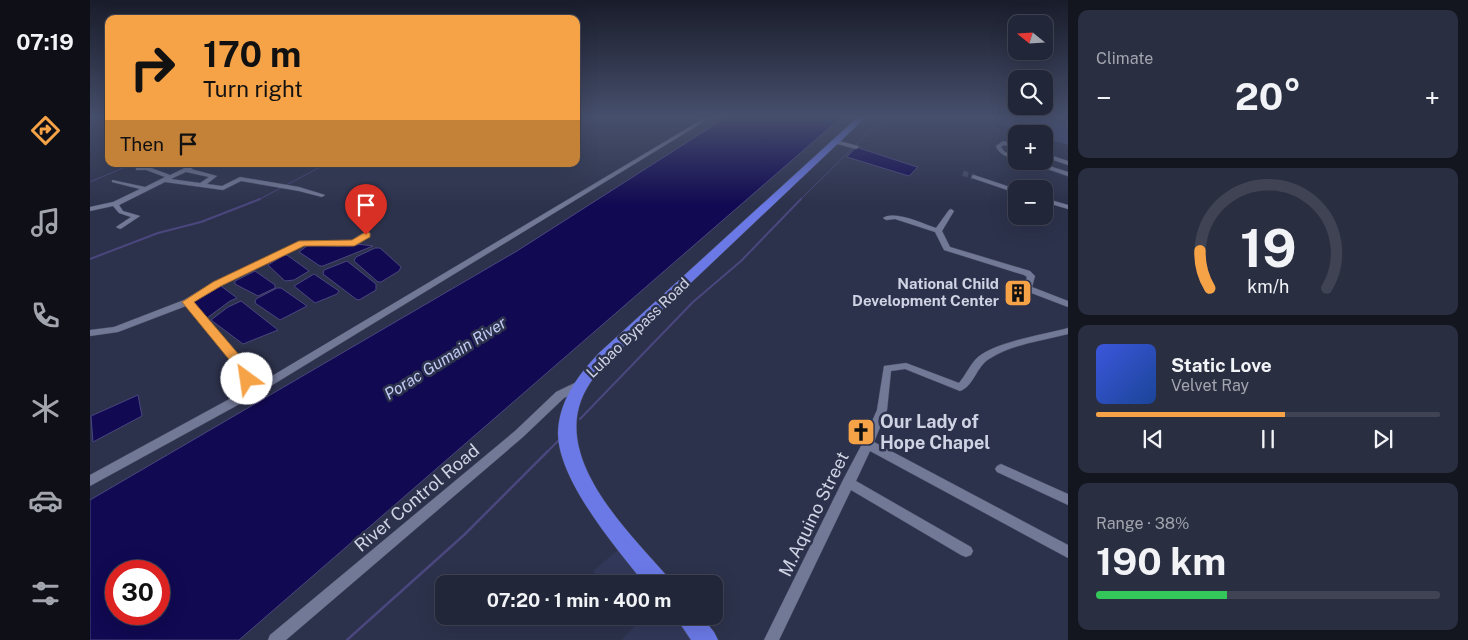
<!DOCTYPE html>
<html lang="en">
<head>
<meta charset="utf-8">
<style>
	:root { --surface:#222639; --page:#2a2e41; --text:#f1f3f6; --muted:#a2a5ae; --line:#3f4353; --accent:#f6a247 }
	body { margin:0; font-family:"Public Sans",sans-serif; background:var(--page); color:var(--text); height:100vh; display:flex; flex-direction:column; font-size:19px; white-space:nowrap }
	* { box-sizing:border-box; margin:0 }
	p { font-size:16px; color:var(--muted) }
	.icon { flex:none; width:28px; height:28px; fill:none; stroke:currentColor; stroke-width:2; stroke-linecap:round; stroke-linejoin:round }
	.map { position:relative; flex:1; overflow:hidden }
	.side { display:flex; flex-direction:column; gap:10px; padding:10px; background:#13151f; width:400px }
	.side>* { flex:none }
	.hud { position:absolute; left:15px; top:15px; width:475px; height:152px; border-radius:10px; box-shadow:0 5px 20px #0002,0 0 0 1px var(--line); background:#f6a247; color:#111; overflow:hidden }
	.needle { width:32px; rotate:288deg }
	.controls { position:absolute; left:918px; top:15px; display:grid; gap:10px }
	.controls a { display:grid; place-items:center; width:45px; height:45px; border-radius:10px; background:var(--surface); box-shadow:0 5px 20px #0002,0 0 0 1px var(--line); font-size:25px }
	.speed { position:absolute; left:15px; top:560px; display:flex; gap:10px; font-size:25px; font-weight:700; text-align:center }
	.speed>* { display:grid; place-content:center; width:65px; height:65px; border-radius:50%; background:var(--surface); box-shadow:0 5px 20px #0002,0 0 0 1px var(--line); line-height:1 }
	.speed .limit { border:8px solid #d22; background:#fff; color:#111 }
	.pin { position:absolute; display:grid; place-items:center; width:42px; height:42px; color:#fff; margin:-51px -21px; border-radius:50% 50% 50% 0; rotate:-45deg; box-shadow:0 0 5px #0007 }
	.pin .icon { rotate:45deg }
	.me { position:absolute; width:55px; margin:-28px; rotate:329deg; stroke-linejoin:round; filter:drop-shadow(0 0 4px #0008) }
	.turn { display:flex; align-items:center; gap:18px; height:105px; padding:0 15px; font-size:22px }
	.turn .icon { width:65px; height:65px; stroke-width:2.5 }
	.turn b { display:block; font-size:35px; line-height:42px }
	.then { display:flex; align-items:center; height:48px; padding:0 15px; background:#0003; gap:10px; font-size:19px }
	.big { font-size:38px; font-weight:700; line-height:1.1 }
	.side .widget { flex:1; display:flex; flex-direction:column; justify-content:center; gap:8px; min-width:0; padding:0 18px; border-radius:10px; background:var(--page) }
	.side .dial { align-items:center; gap:0 }
	.dial svg { height:130px; overflow:visible; fill:none; stroke:var(--line); stroke-width:7; stroke-linecap:round; text-anchor:middle }
	.dial text { fill:var(--text); stroke:none }
	.song { display:flex; align-items:center; gap:15px }
	.cover { width:60px; height:60px; border-radius:8px; background:linear-gradient(135deg,hsl(230 70% 55%),hsl(220 70% 35%)) }
	.played { height:5px; border-radius:2px; background:linear-gradient(90deg,var(--accent) 55%,var(--line) 55%) }
	.keys { display:flex; justify-content:space-around; direction:ltr }
	.heat { display:flex; justify-content:space-between; align-items:center; font-size:28px; direction:ltr }
	.charge { height:8px; border-radius:4px; background:linear-gradient(90deg,#34c759 38%,var(--line) 0) }
	.trip { position:absolute; left:345px; top:575px; width:288px; height:50px; border-radius:10px; background:var(--surface); box-shadow:0 5px 20px #0002,0 0 0 1px var(--line); font-weight:700; line-height:50px; text-align:center }
	main { display:flex; flex:1; min-height:0 }
	.menu { display:flex; flex-direction:column; width:90px; justify-content:space-around; align-items:center; background:#0e0f17; color:var(--muted) }
	.menu .icon { width:35px; height:35px }
	.menu .selected { color:var(--accent) }
	.menu b { font-size:22px; color:var(--text) }
	.map>svg:first-child { display:block }
</style>
</head>
<body>
<main>
<nav class="menu">
<b>07:19</b>
<svg class="icon selected" aria-label="directions" viewBox="0 0 24 24"><path d="M12 3l9 9-9 9-9-9zM9 14v-3h6M13 9l2 2-2 2"/></svg>
<svg class="icon" aria-label="music" viewBox="0 0 24 24"><path d="M9 18V5l10-2v13"/><circle cx="6" cy="18" r="3"/><circle cx="16" cy="16" r="3"/></svg>
<svg class="icon" aria-label="phone" viewBox="0 0 24 24"><path d="M5 4h4l2 5-3 2q2 4 5 5l2-3 5 2v4C11 20 4 13 5 4z"/></svg>
<svg class="icon" aria-label="climate" viewBox="0 0 24 24"><path d="M12 3v18M4 7l16 10M4 17L20 7"/></svg>
<svg class="icon" aria-label="car" viewBox="0 0 24 24"><path d="M5 17H2v-5l4-1 3-4h7l3 4 3 1v5h-3M9 17h6M6 11h13"/><circle cx="7" cy="17" r="2"/><circle cx="17" cy="17" r="2"/></svg>
<svg class="icon" aria-label="filters" viewBox="0 0 24 24"><path d="M4 7h16M4 17h16"/><circle cx="9" cy="7" r="2"/><circle cx="15" cy="17" r="2"/></svg>
</nav>
<div class="map">
<svg width="978" height="640" viewBox="0 0 978 640">
	<rect width="100%" height="100%" fill="#2d324c"/>
	<!-- built -->
	<g fill="#323859">
		<path d="M528,550L557,584H514L503,571Z"/>
		<path d="M543,616H584L603,640H532L548,622Z"/>
	</g>
	<!-- green -->
	<path fill="#404878" d="M913,116H948L978,123V145L954,138V134H941L912,125L907,121Z"/>
	<!-- water -->
	<g fill="#110952" stroke="#4a467e" fill-rule="evenodd">
		<path d="M638,116H753L149,640H0V500L427,251ZM26,571H69V614H26Z"/>
		<path d="M766,147L827,167H828L819,176L757,157Z"/>
		<path d="M267,244L283,246L233,266H230L209,252L218,245L249,246Z"/>
		<path d="M285,248H290L311,267L309,271L291,282H288L264,261L266,257Z"/>
		<path d="M194,255H197L219,271L204,280L195,281L178,265Z"/>
		<path d="M257,261L286,284V290L269,300L266,299L233,274L234,270Z"/>
		<path d="M165,271L185,285V288L168,296L145,284V281Z"/>
		<path d="M224,274L249,291L247,294L225,303L204,286Z"/>
		<path d="M131,286L147,298L140,301L117,318L102,302Z"/>
		<path d="M187,288H191L217,306L190,320L165,303L166,299Z"/>
		<path d="M151,301L188,330L153,344L121,320L138,307Z"/>
		<path d="M48,395L52,416L3,442L1,416Z"/>
	</g>
	<g fill="none" stroke-linecap="round" stroke-linejoin="round">
		<!-- stream-far2 -->
		<g stroke="#4a467e" stroke-width="1">
			<path d="M0,182L42,164"/>
			<path d="M168,200L236,164"/>
			<path d="M710,200L785,126L801,119L848,116"/>
		</g>
		<!-- stream-far1 -->
		<g stroke="#4a467e" stroke-width="2">
			<path d="M0,259L68,233L111,222L170,199"/>
			<path d="M490,419L603,302L651,261L711,199"/>
			<path d="M456,453L469,440"/>
		</g>
		<!-- stream -->
		<path stroke="#4a467e" stroke-width="2.5" d="M257,640L374,535L458,451"/>
		<!-- minor-tunnel -->
		<path stroke="#454a63" stroke-width="5.5" stroke-dasharray="5.5 3" stroke-linecap="butt" d="M873,173L884,177"/>
		<defs>
			<g id="minor">
				<path d="M618,116H623L166,395L0,486V475L156,390L148,367L96,306L28,332L0,336V330L24,327L94,300L124,282L210,241L259,242L273,233H279V237L267,245L259,246L214,245L130,286L102,303L155,364L165,386Z"/>
				<path d="M903,116H908L903,120L900,118Z"/>
				<path d="M746,140L768,146L769,147L766,149L744,143L743,142Z"/>
				<path d="M913,141L926,144V148L914,145L911,147L915,152L926,156V160C918,157 908,154 906,146Z"/>
				<path d="M954,153L978,161V165L954,157Z"/>
				<path d="M934,161H944L978,172V176Z"/>
				<path d="M103,164H110L101,169L127,176L117,184L132,186L150,177L209,187L235,195L232,197L209,191L151,181L133,190L75,182L29,205L33,211L50,216L32,228L30,229L26,227L41,217L29,213L23,206L0,211V207L23,202L50,189L22,182V180L55,187L75,177L56,170H46V168L56,166L80,175ZM96,172L119,177L110,183L81,179Z"/>
				<path d="M884,175L926,189V193L882,178V176Z"/>
				<path d="M954,198L978,205V209L954,202Z"/>
				<path d="M861,209L864,211L852,231L860,247L940,271L945,276L942,287L978,301V307L936,291L933,287L937,277L934,275L854,250L845,232L805,219L796,220L793,218C805,210 833,224 846,228L859,210Z"/>
				<path d="M978,328V334C952,341 922,344 899,359C886,367 884,386 870,391L815,369L801,371L797,410L784,442L978,545V558L780,451L766,481L881,547L883,551L881,555L876,557L871,555L761,490L689,640H674L754,478L772,444L787,410L794,366L816,363L869,383C876,375 880,364 888,357C908,341 953,335 978,328Z"/>
				<path d="M491,380L495,381L496,384L495,387L474,398L433,437L196,640H178L180,635L425,431L466,392Z"/>
				<path d="M911,464L978,494V505L907,472L905,469L907,466Z"/>
			</g>
			<g id="highway">
				<path d="M769,116H777L530,350C518,362 505,374 497,388C458,455 536,529 577,576L580,584H555C526,548 468,480 468,433C469,401 488,375 509,353Z"/>
				<path d="M585,616H611L624,632L628,640H601Z"/>
			</g>
		</defs>
		<!-- minor casing -->
		<use href="#minor" stroke="#494d63" stroke-width="1"/>
		<!-- highway casing -->
		<use href="#highway" stroke="#494d63" stroke-width="1"/>
		<!-- minor -->
		<use href="#minor" fill="#727997" fill-rule="evenodd"/>
		<!-- highway -->
		<use href="#highway" fill="#6a79e6" fill-rule="evenodd"/>
	</g>
	<!-- sky -->
	<linearGradient id="sky" x2="0" y2="1"><stop stop-color="#191c2a"/><stop offset="0.57" stop-color="#464f6c"/><stop offset="1" stop-color="#464f6c" stop-opacity="0"/></linearGradient>
	<rect width="978" height="205" fill="url(#sky)"/>
	<!-- route -->
	<path fill="#f6a247" stroke="#a0692e" d="M276,232L280,233V237L264,246H214L131,286L104,302L156,363L164,379L162,382H153L146,368L92,302L123,282L209,241L262,240Z"/>
	<!-- icons -->
	<defs>
		<symbol id="building-square" viewBox="-11 -11 22 22"><rect x="-9" y="-9" width="18" height="18" rx="4" fill="#f6a247" stroke="#2d324c"/><path d="M-4-6H4V6H1V3H-1V6H-4ZM-2.5-4.3h1.7v1.8h-1.7ZM.8-4.3h1.7v1.8H.8ZM-2.5-1h1.7V.8h-1.7ZM.8-1h1.7V.8H.8Z" fill="#111"/></symbol>
		<symbol id="church-square" viewBox="-11 -11 22 22"><rect x="-9" y="-9" width="18" height="18" rx="4" fill="#f6a247" stroke="#2d324c"/><path d="M-1.2-6h2.4v3.5h3.3v2.4h-3.3V6h-2.4V-.1h-3.3v-2.4h3.3Z" fill="#111"/></symbol>
	</defs>
	<g fill-rule="evenodd">
		<use href="#building-square" x="912" y="277" width="32" height="32"/>
		<use href="#church-square" x="755" y="416" width="32" height="32"/>
	</g>
	<g text-anchor="middle" stroke-width="5" stroke-linejoin="round" paint-order="stroke">
		<!-- poi labels -->
		<g font-size="15" font-weight="bold" fill="#cfd3e4" stroke="#2d324c" text-anchor="end">
			<text x="909" y="289">National Child<tspan x="909" dy="17">Development Center</tspan></text>
		</g>
		<!-- street labels -->
		<g font-size="15" fill="#cfd3e4" stroke="#2d324c">
			<text transform="translate(548 328) rotate(-44)" y="5">Lubao Bypass Road</text>
		</g>
		<!-- water labels -->
		<g font-size="16" font-style="italic" fill="#c2ccf7" stroke="#2d324c">
			<text transform="translate(355 358) rotate(-32)" y="6">Porac Gumain River</text>
		</g>
		<!-- near-poi labels -->
		<g font-size="18" font-weight="bold" fill="#cfd3e4" stroke="#2d324c" text-anchor="start">
			<text x="790" y="428">Our Lady of<tspan x="790" dy="21">Hope Chapel</tspan></text>
		</g>
		<!-- near-street labels -->
		<g font-size="18" fill="#cfd3e4" stroke="#2d324c">
			<text transform="translate(327 498) rotate(-40)" y="6">River Control Road</text>
			<text transform="translate(724 514) rotate(-64)" y="6">M.Aquino Street</text>
		</g>
	</g>
</svg>
<div class="controls">
<a><svg class="needle" viewBox="-14 -14 28 28"><path d="M0-13l5 13h-10z" fill="#e53935"/><path d="M0 13l5-13h-10z" fill="#a2a5ae"/></svg></a>
<a><svg class="icon" aria-label="search" viewBox="0 0 24 24"><circle cx="10" cy="10" r="6"/><path d="M15 15l6 6"/></svg></a>
<a>+</a>
<a>−</a>
</div>
<div class="speed"><div class="limit">30</div></div>
<div class="pin" style="left:276px;top:235px;background:#d93025"><svg class="icon" aria-label="arrive" viewBox="0 0 24 24"><path d="M6 21V4h12l-3 4 3 4H6"/></svg></div>
<svg class="me" style="left:157px;top:379px" viewBox="-20 -20 40 40"><circle r="19" fill="#fff"/><path d="M0-13L10 11 0 6-10 11z" fill="#f6a247"/></svg>
<div class="trip">07:20 · 1 min · 400 m</div>
<div class="hud">
<div class="turn"><svg class="icon" aria-label="right" viewBox="0 0 24 24"><path d="M7 20v-9h11M14 6l5 5-5 5"/></svg><div><b>170 m</b>Turn right</div></div>
<div class="then">Then<svg class="icon" aria-label="arrive" viewBox="0 0 24 24"><path d="M6 21V4h12l-3 4 3 4H6"/></svg></div>
</div>
</div>
<section class="side">
<div class="widget"><p>Climate</p>
<div class="heat"><a>−</a><b class="big">20°</b><a>+</a></div>
</div>
<div class="widget dial"><svg viewBox="0 0 100 80">
<path d="M14 69A42 42 0 1 1 86 69"/>
<path d="M14 69A42 42 0 0 1 8 46" stroke="#f6a247"/>
<text x="50" y="56" font-size="32" font-weight="700">19</text>
<text x="50" y="72" font-size="11">km/h</text>
</svg></div>
<div class="widget">
<div class="song"><i class="cover"></i><div><b>Static Love</b><p>Velvet Ray</p></div></div>
<div class="played"></div>
<div class="keys"><svg class="icon" aria-label="previous" viewBox="0 0 24 24"><path d="M18 5L8 12l10 7zM5 5v14"/></svg><svg class="icon" aria-label="pause" viewBox="0 0 24 24"><path d="M8 5v14M16 5v14"/></svg><svg class="icon" aria-label="next" viewBox="0 0 24 24"><path d="M6 5l10 7-10 7zM19 5v14"/></svg></div>
</div>
<div class="widget"><p>Range · 38%</p><b class="big">190 km</b><div class="charge"></div></div>
</section>
</main>
</body>
</html>
